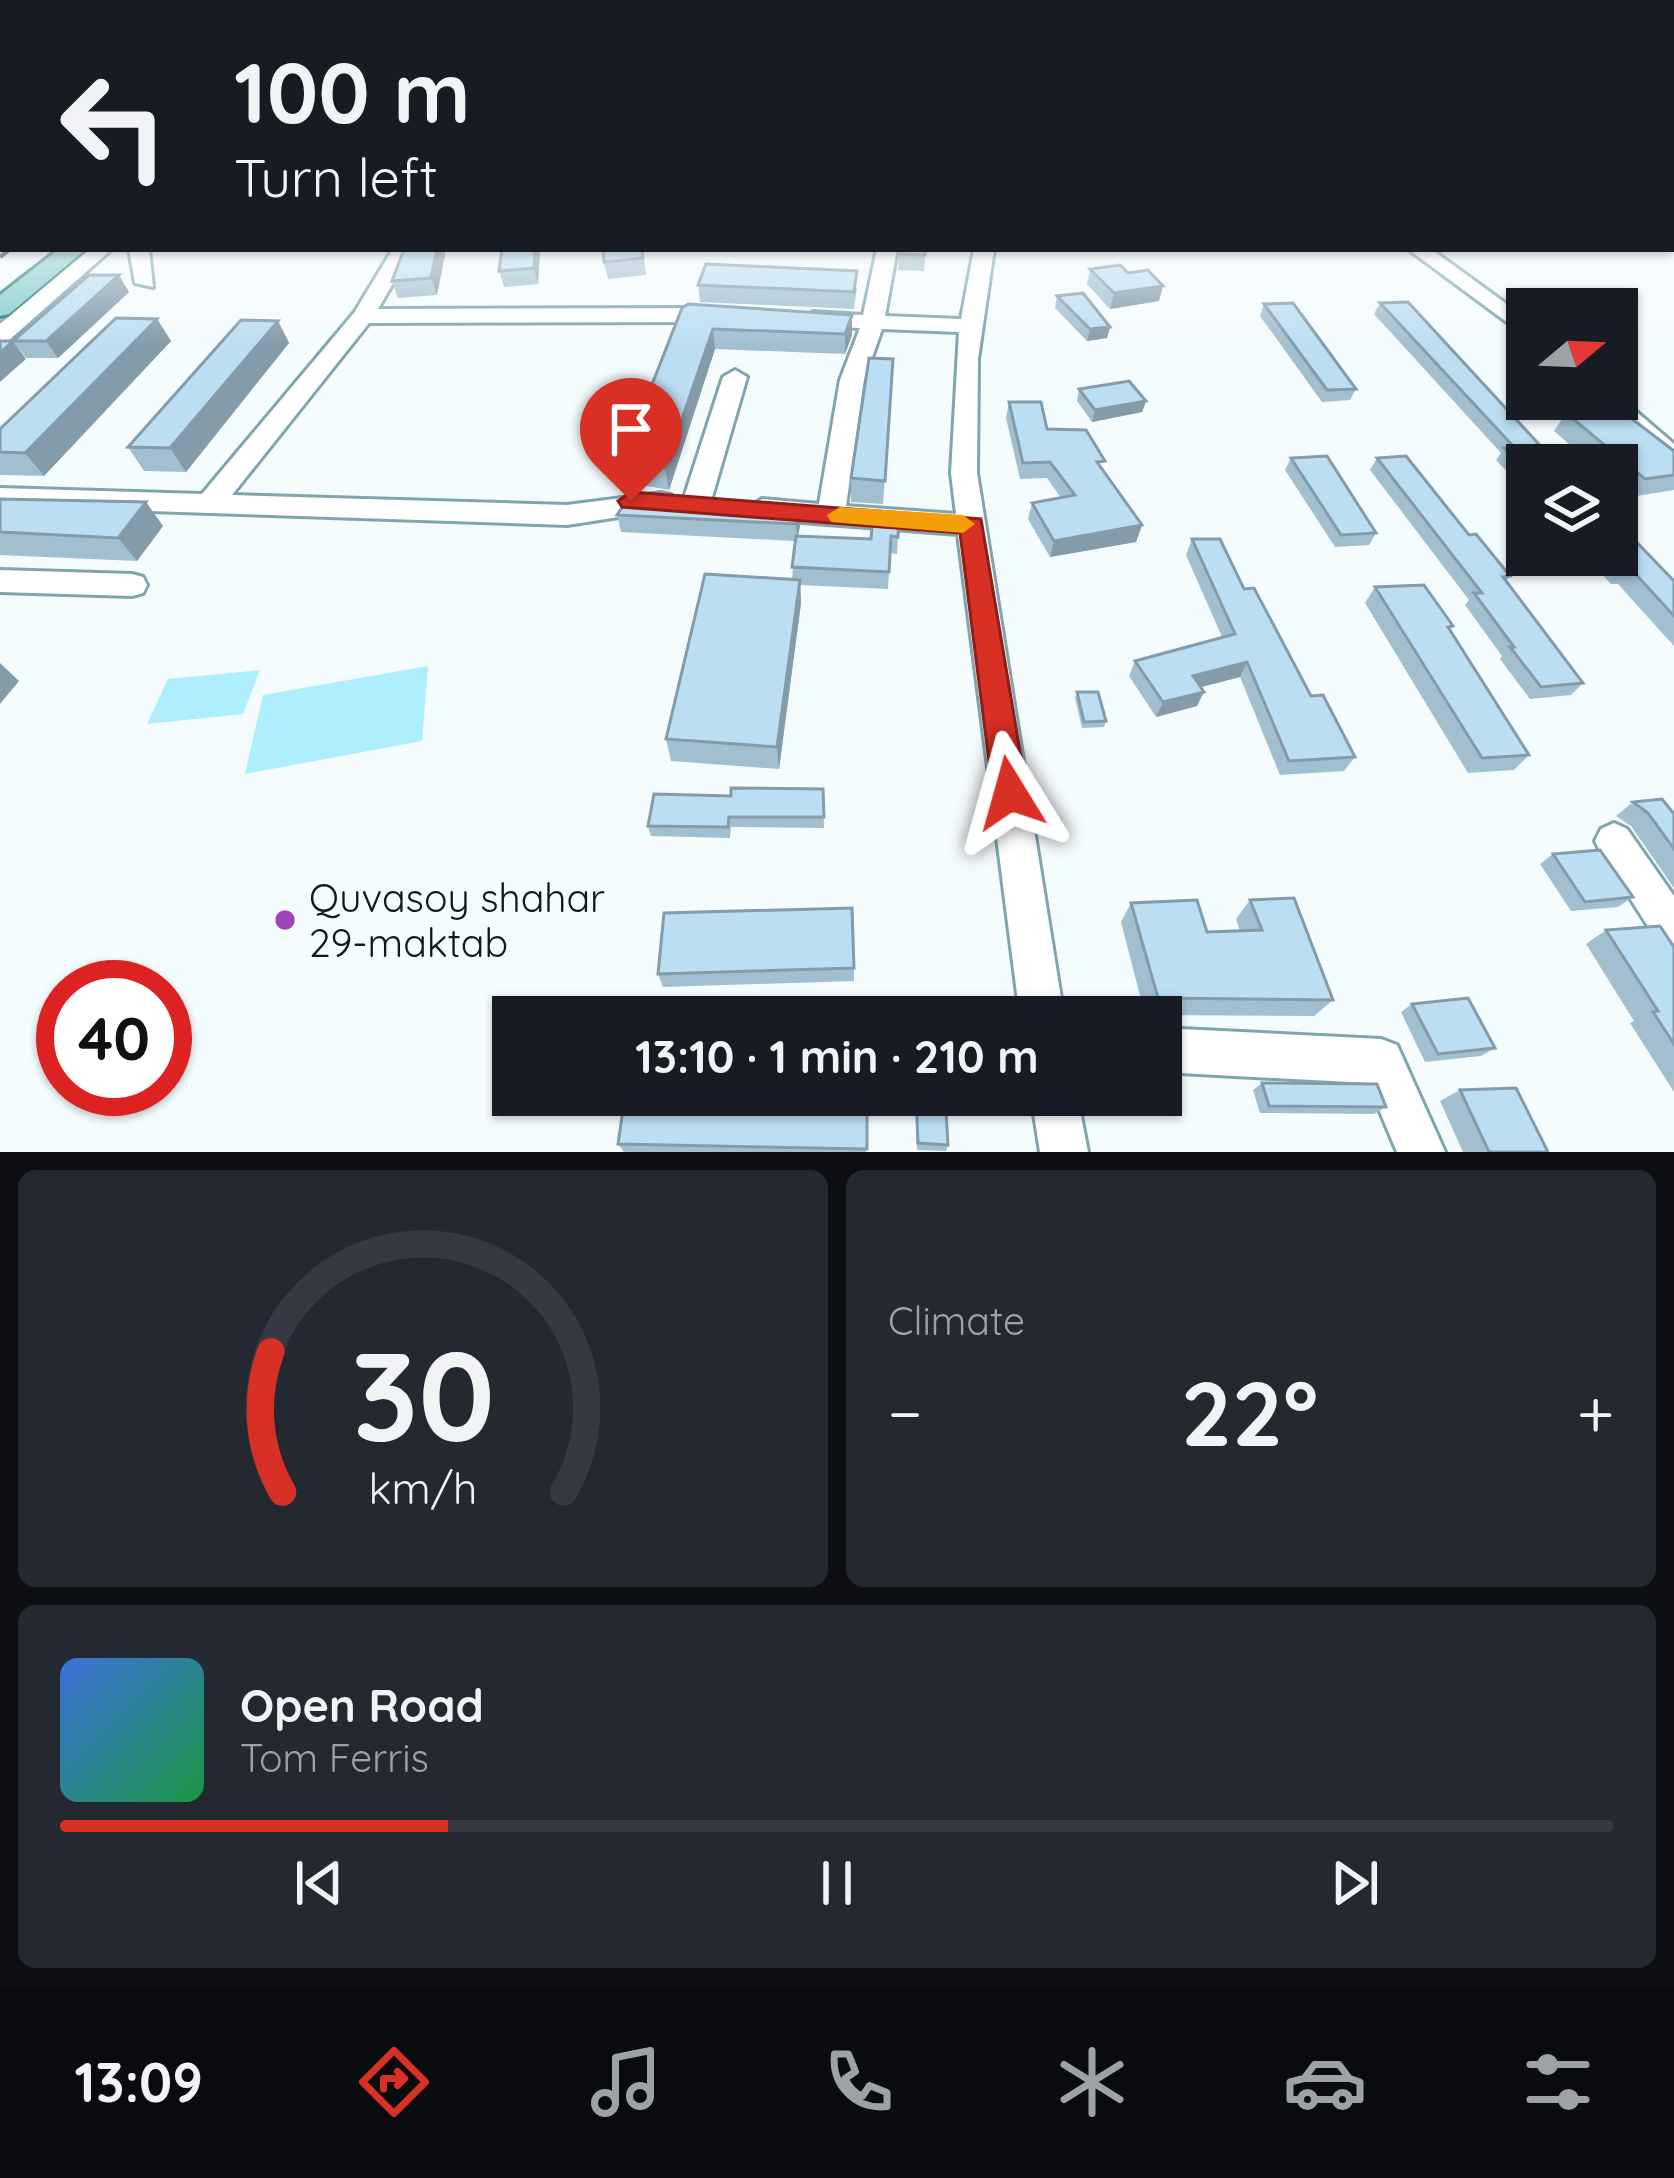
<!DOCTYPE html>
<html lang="en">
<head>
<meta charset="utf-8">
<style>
	:root { --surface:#171b24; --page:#242831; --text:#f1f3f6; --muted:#9ea1a6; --line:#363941; --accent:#d93025 }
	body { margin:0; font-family:Quicksand,sans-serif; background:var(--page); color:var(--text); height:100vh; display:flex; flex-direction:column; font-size:45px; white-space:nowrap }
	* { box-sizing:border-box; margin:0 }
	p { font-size:39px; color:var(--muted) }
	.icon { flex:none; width:66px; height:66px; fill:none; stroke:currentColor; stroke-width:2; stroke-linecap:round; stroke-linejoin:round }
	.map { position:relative; height:1152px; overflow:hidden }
	.panel { display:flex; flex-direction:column; gap:18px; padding:18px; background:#0d0f14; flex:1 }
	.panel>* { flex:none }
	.banner { position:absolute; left:0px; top:0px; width:1674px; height:252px; box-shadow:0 3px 9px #0004; background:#171b24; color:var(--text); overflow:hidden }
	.needle { width:78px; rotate:71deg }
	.buttons { position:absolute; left:1506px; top:288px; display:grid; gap:24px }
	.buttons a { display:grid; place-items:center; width:132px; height:132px; border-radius:0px; background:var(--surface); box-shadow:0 3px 9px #0004; font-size:60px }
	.speed { position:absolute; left:36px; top:960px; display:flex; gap:24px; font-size:60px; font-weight:700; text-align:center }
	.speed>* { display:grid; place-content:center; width:156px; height:156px; border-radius:50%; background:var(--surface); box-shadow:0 3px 9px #0004; line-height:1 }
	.speed .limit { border:18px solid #d22; background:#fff; color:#111 }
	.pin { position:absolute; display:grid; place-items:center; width:102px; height:102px; color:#fff; margin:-123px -51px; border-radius:50% 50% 50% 0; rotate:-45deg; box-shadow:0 0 12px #0007 }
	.pin .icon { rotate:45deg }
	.me { position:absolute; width:132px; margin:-66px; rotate:352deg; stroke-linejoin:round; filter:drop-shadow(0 0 9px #0008) }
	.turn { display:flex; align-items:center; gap:42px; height:252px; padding:0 36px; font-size:54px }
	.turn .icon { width:156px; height:156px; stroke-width:2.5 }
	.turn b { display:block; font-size:84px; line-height:102px }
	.big { font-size:90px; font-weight:800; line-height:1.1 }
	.panel .card { flex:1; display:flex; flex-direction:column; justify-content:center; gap:18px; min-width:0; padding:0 42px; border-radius:18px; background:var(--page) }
	.panel .dial { align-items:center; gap:0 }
	.dial svg { height:312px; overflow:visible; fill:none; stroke:var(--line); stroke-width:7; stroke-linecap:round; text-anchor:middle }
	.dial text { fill:var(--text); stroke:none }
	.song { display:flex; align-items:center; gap:36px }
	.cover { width:144px; height:144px; border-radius:18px; background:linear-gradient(135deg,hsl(220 70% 55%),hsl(140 70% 35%)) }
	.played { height:12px; border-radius:6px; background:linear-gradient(90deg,var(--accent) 25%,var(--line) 25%) }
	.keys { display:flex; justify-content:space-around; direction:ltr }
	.heat { display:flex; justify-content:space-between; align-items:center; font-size:66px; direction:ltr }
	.panel .tiles { flex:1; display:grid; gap:18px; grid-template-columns:1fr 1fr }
	.card:last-child { grid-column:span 2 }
	.trip { position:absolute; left:492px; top:996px; width:690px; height:120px; border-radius:0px; background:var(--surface); box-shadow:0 3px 9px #0004; font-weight:800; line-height:120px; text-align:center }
	.dock { display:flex; height:192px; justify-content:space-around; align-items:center; background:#090b0e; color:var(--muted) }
	.dock .icon { width:84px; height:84px }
	.dock .current { color:var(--accent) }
	.dock b { font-size:54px; color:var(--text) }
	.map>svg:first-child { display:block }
</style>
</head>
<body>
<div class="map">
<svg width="1674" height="1152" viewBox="0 0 1674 1152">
	<rect width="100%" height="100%" fill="#f5fcfe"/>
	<!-- green -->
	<g fill="#afeffd">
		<path d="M428,666L422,741L245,774L263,695Z"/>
		<path d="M260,670L243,714L147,724L168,679Z"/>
	</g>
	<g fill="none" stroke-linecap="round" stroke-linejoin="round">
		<defs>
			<g id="minor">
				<path d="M3,223V237L0,238V224Z"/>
				<path d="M90,249H112L8,341L0,343V324Z"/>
				<path d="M129,249H149L153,287L135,283Z"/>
				<path d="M393,249H413L378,309L717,308L728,315L717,322L369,323L232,495L567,505L661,493L671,495L675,502L671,509L567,525L0,506V488L202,494L354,313Z"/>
				<path d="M877,249H897L885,316L961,319L974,249H994L978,359L977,473L1064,1017H1020L958,534L762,519L748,509L762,499L819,504L840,380L860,328L813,326L802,319L813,312L863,315ZM882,329L959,332L951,473L956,514L846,506L864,380Z"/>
				<path d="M1408,249H1431L1527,319V337Z"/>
				<path d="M735,370L747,377L710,504L696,513L686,511L682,504L723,377Z"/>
				<path d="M1617,395L1674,444V466L1665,464L1595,399H1617Z"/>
				<path d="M0,570L132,574L143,577L147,585L143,593L132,596L0,592Z"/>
				<path d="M1614,823L1627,829L1674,896V951L1660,945L1601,853L1595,841L1601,829Z"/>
				<path d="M1161,1028L1381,1039L1397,1045L1445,1152H1397L1368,1083L1161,1072Z"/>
				<path d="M1031,1095H1077L1088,1152H1040Z"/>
			</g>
			<path id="major" d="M59,249H86L9,314L0,316V295Z"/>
		</defs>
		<!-- minor casing -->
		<use href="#minor" stroke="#80a5ad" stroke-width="6"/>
		<!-- major casing -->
		<use href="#major" stroke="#287977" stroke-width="6"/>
		<!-- minor -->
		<use href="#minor" fill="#fff" fill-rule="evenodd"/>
		<!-- major -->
		<use href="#major" fill="#86cdca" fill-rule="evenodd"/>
		<!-- rail -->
		<path stroke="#263336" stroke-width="4.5" stroke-dasharray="12 6" stroke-linecap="butt" d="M0,257L10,249"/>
	</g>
	<!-- wall -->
	<g fill="#a2bfd0">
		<path d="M446,249L437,295L398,298L392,281Z"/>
		<path d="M502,249H540L538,284L504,287L499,271Z"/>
		<path d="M643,249L646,275L608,279L604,262Z"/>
		<path d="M899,249H926L924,271L898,270Z"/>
		<path d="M1090,269L1128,273L1159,301L1110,309L1087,284Z"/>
		<path d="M698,285L857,288L854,309L700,302Z"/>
		<path d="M129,292L58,358H26L13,341Z"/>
		<path d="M1057,296L1110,327L1107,338L1087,341L1055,308Z"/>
		<path d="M1408,302L1527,465V493L1496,460L1501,453L1374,314L1380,303Z"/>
		<path d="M1264,304L1356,389L1350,400L1322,402L1260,316Z"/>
		<path d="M682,308L852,315V335L845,354L715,349L669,490L626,482L622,461Z"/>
		<path d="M157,319L171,341L44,476L0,475V429Z"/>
		<path d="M278,321L289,343L186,472L144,471L128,447Z"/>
		<path d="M893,359L883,504L851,502V478Z"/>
		<path d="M1079,389L1146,401L1142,412L1092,422L1077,401Z"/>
		<path d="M1009,402L1102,469L1142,525L1136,542L1050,557L1028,519L1032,503L1061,498L1047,478L1020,479L1006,418Z"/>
		<path d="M1566,413L1674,451V490L1630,497L1617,486V465H1593L1554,431Z"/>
		<path d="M1291,458L1376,533L1369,545L1335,547L1285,470Z"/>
		<path d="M1377,458L1469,535L1510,576L1506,581L1583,683L1571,695L1530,699L1500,659L1502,656L1465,605L1469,600L1370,470Z"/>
		<path d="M0,499L163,526L137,561L0,555Z"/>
		<path d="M799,509L798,536L871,539L899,517L897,554L890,553L888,589L800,585L801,603L779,769L671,761L666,739L792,579L795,541L621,532L617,515Z"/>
		<path d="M1192,539L1244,589L1311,696L1355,757L1344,771L1280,775L1240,677L1201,687L1197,706L1156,717L1129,676L1135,661L1222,637L1186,555Z"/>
		<path d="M1584,555H1617L1674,581V646L1618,584H1611Z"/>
		<path d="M1375,587L1453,626L1450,630L1529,755L1514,770L1468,773L1365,603Z"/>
		<path d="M1077,692L1106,721L1104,727L1082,728L1075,698Z"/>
		<path d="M823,789L824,828L731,827L730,838L651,836L648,826L731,796Z"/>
		<path d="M1633,802L1674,814V888L1631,826L1616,816Z"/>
		<path d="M1553,854L1633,897L1618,907L1571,911L1540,864Z"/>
		<path d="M1250,900L1333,1000L1314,1016L1145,1015L1121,922L1131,903L1207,932L1240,931L1236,919Z"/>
		<path d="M1606,930L1674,947V1092L1630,1023L1634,1021L1586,944Z"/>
		<path d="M854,968V981L663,987L658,974Z"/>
		<path d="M1412,1004L1495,1048L1481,1056L1425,1062L1401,1012Z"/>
		<path d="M1262,1083L1386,1107L1374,1114L1260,1113L1253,1090Z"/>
		<path d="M1460,1090L1548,1152H1463L1440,1101Z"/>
		<path d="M867,1095L866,1152H624L618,1144Z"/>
		<path d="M915,1095H945L948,1145L946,1151L917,1150Z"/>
	</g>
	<!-- shaded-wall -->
	<g fill="#849ba9">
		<path d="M437,249H446L437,295L431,278Z"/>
		<path d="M535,249H540L538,284L534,268Z"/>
		<path d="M119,275L129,292L58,358L46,341Z"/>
		<path d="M1163,286L1159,301L1110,309L1114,293Z"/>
		<path d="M852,315V335L845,354V334Z"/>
		<path d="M157,319L171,341L44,476L25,453Z"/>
		<path d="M278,321L289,343L186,472L170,448Z"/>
		<path d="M1110,327L1107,338L1087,341L1090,329Z"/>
		<path d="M713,329L715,349L669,490L665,468Z"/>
		<path d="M13,341L26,359L0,382V353Z"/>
		<path d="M1146,401L1142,412L1092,422L1095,410Z"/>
		<path d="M146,502L163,526L137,561L118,538Z"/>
		<path d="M799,509L800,527L797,541L796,524Z"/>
		<path d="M1142,525L1136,542L1050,557L1054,541Z"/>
		<path d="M800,580L801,603L779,769L777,747Z"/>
		<path d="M1247,662L1240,677L1186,691L1193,676Z"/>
		<path d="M0,663L19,681L0,704Z"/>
		<path d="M1204,692L1197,706L1156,717L1163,702Z"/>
	</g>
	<!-- building -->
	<g fill="#bcdef2" stroke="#849ba9" stroke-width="3">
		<path d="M404,249H437L431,278L392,281Z"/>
		<path d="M502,249H535L534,268L499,271Z"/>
		<path d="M603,249H642L643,258L604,262Z"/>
		<path d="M899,249H926L925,255L899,254Z"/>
		<path d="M706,264L857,271L854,292L698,285Z"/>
		<path d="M1120,265L1128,273L1148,270L1163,286L1114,293L1090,269Z"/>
		<path d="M89,275H119L46,341H13Z"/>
		<path d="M1083,293L1110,327L1090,329L1057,296Z"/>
		<path d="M1408,302L1558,465H1527V472L1504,448L1514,447L1380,303Z"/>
		<path d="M1293,303L1356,389L1327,390L1264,304Z"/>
		<path d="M688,304L852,315L845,334L713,329L665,468L622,461L682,308Z"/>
		<path d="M116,318L157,319L25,453L0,452V429Z"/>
		<path d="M241,320L278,321L170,448L128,447Z"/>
		<path d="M0,341H13L0,353Z"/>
		<path d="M869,358L893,359L885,481L851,478Z"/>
		<path d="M1129,381L1146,401L1095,410L1079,389Z"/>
		<path d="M1009,402H1041L1047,429L1086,430L1105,461L1097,462L1142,525L1054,541L1032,503L1075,495L1050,462L1023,463Z"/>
		<path d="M1615,406L1674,451V475L1645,479L1566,413Z"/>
		<path d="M1327,456L1376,533L1341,535L1291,458Z"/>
		<path d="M1406,456L1469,535L1476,534L1510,576L1503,577L1583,683L1541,687L1510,647H1514L1474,593H1482L1377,458Z"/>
		<path d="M629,497L799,509L796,524L617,515Z"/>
		<path d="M0,499L146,502L118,538L0,532Z"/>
		<path d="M873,515L899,517L898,537L891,536L889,572L792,567L796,536L871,539Z"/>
		<path d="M1617,525H1620L1674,581V616L1631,569L1624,570L1610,555H1617Z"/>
		<path d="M1192,539H1220L1244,589L1254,588L1311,696L1323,695L1355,757L1289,761L1247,662L1193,676L1204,692L1163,702L1135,661L1235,634Z"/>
		<path d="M705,574L800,580L777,747L666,739Z"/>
		<path d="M1424,585L1453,626L1448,627L1529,755L1482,758L1375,587Z"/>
		<path d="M1077,692H1098L1106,721L1084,722Z"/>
		<path d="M731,788L823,789L824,817H729L728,827L648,826L654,794L731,796Z"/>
		<path d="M1662,799L1674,814V849L1648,813L1633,802Z"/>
		<path d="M1600,850L1633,897L1585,902L1553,854Z"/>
		<path d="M1294,898L1333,1000L1158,998L1131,903L1197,900L1207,932L1262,930L1250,900Z"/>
		<path d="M852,908L854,968L658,974L664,913Z"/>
		<path d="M1660,926L1674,947V1044L1653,1012L1658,1011L1606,930Z"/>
		<path d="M1468,998L1495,1048L1438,1054L1412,1004Z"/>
		<path d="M1262,1083L1377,1084L1386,1107L1269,1106Z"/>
		<path d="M1516,1088L1548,1152H1489L1460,1090Z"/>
		<path d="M625,1095H867V1149L618,1144Z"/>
		<path d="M916,1095H945L948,1145L918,1143Z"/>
	</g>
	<!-- sky -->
	<linearGradient id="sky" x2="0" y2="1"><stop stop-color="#86b9ee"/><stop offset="0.53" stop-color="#fafeff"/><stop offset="1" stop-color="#fafeff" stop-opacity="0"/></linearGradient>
	<rect width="1674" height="346" fill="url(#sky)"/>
	<!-- route -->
	<path fill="#d93025" stroke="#8d1f18" stroke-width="3" d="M631,492L981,519L1027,793L1022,804L1010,808L998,804L993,793L960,533L622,507L618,501Z"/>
	<!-- slow -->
	<path fill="#f59e0b" d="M840,507L963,515L975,524L963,533L831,522L827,515Z"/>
	<!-- markers -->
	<circle fill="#9c47b5" stroke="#f5fcfe" stroke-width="4.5" cx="285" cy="920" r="12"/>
	<g text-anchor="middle" stroke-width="9" stroke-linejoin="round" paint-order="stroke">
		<!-- near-poi labels -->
		<g font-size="39" fill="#0d1b1e" stroke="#f5fcfe" text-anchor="start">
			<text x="309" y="912">Quvasoy shahar<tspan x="309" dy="45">29-maktab</tspan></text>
		</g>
	</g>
</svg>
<div class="buttons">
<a><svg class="needle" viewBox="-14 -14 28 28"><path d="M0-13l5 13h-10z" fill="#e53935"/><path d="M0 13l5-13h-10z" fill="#9ea1a6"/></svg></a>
<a><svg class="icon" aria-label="layers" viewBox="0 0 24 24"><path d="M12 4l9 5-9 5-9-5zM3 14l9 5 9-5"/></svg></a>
</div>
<div class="speed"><div class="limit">40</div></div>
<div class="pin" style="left:631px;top:501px;background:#d93025"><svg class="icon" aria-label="arrive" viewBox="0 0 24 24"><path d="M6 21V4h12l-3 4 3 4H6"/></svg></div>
<svg class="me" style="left:1010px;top:793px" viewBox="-20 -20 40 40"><path d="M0-17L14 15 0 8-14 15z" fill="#d93025" stroke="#fff" stroke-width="4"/></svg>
<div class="trip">13:10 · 1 min · 210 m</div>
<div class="banner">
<div class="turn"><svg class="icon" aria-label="left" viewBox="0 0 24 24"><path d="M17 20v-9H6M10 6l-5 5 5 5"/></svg><div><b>100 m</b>Turn left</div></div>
</div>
</div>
<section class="panel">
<div class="tiles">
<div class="card dial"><svg viewBox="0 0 100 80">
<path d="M14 69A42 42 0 1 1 86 69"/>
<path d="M14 69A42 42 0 0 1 11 33" stroke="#d93025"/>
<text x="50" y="56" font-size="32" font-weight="700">30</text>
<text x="50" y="72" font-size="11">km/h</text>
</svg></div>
<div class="card"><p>Climate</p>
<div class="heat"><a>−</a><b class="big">22°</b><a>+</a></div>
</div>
<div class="card">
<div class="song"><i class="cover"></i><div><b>Open Road</b><p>Tom Ferris</p></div></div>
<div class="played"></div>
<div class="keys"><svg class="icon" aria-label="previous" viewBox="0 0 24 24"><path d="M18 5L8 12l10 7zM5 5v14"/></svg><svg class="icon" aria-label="pause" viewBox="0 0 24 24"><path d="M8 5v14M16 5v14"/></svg><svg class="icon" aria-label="next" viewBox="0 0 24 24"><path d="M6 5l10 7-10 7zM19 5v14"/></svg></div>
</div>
</div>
</section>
<nav class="dock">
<b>13:09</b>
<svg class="icon current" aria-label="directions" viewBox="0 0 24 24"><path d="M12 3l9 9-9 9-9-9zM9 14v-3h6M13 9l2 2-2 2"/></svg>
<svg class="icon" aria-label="music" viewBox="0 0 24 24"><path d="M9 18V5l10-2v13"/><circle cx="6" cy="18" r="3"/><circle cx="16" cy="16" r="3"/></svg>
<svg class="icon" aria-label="phone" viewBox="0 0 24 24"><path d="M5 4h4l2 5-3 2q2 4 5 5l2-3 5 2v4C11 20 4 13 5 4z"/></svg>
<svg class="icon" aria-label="climate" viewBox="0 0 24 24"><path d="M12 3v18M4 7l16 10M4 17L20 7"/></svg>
<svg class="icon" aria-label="car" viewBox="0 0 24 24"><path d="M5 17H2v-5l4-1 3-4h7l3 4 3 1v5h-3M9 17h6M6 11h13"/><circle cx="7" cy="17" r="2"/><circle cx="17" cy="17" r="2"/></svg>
<svg class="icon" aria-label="filters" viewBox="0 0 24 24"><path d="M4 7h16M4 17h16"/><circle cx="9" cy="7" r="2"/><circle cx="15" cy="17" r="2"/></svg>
</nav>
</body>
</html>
